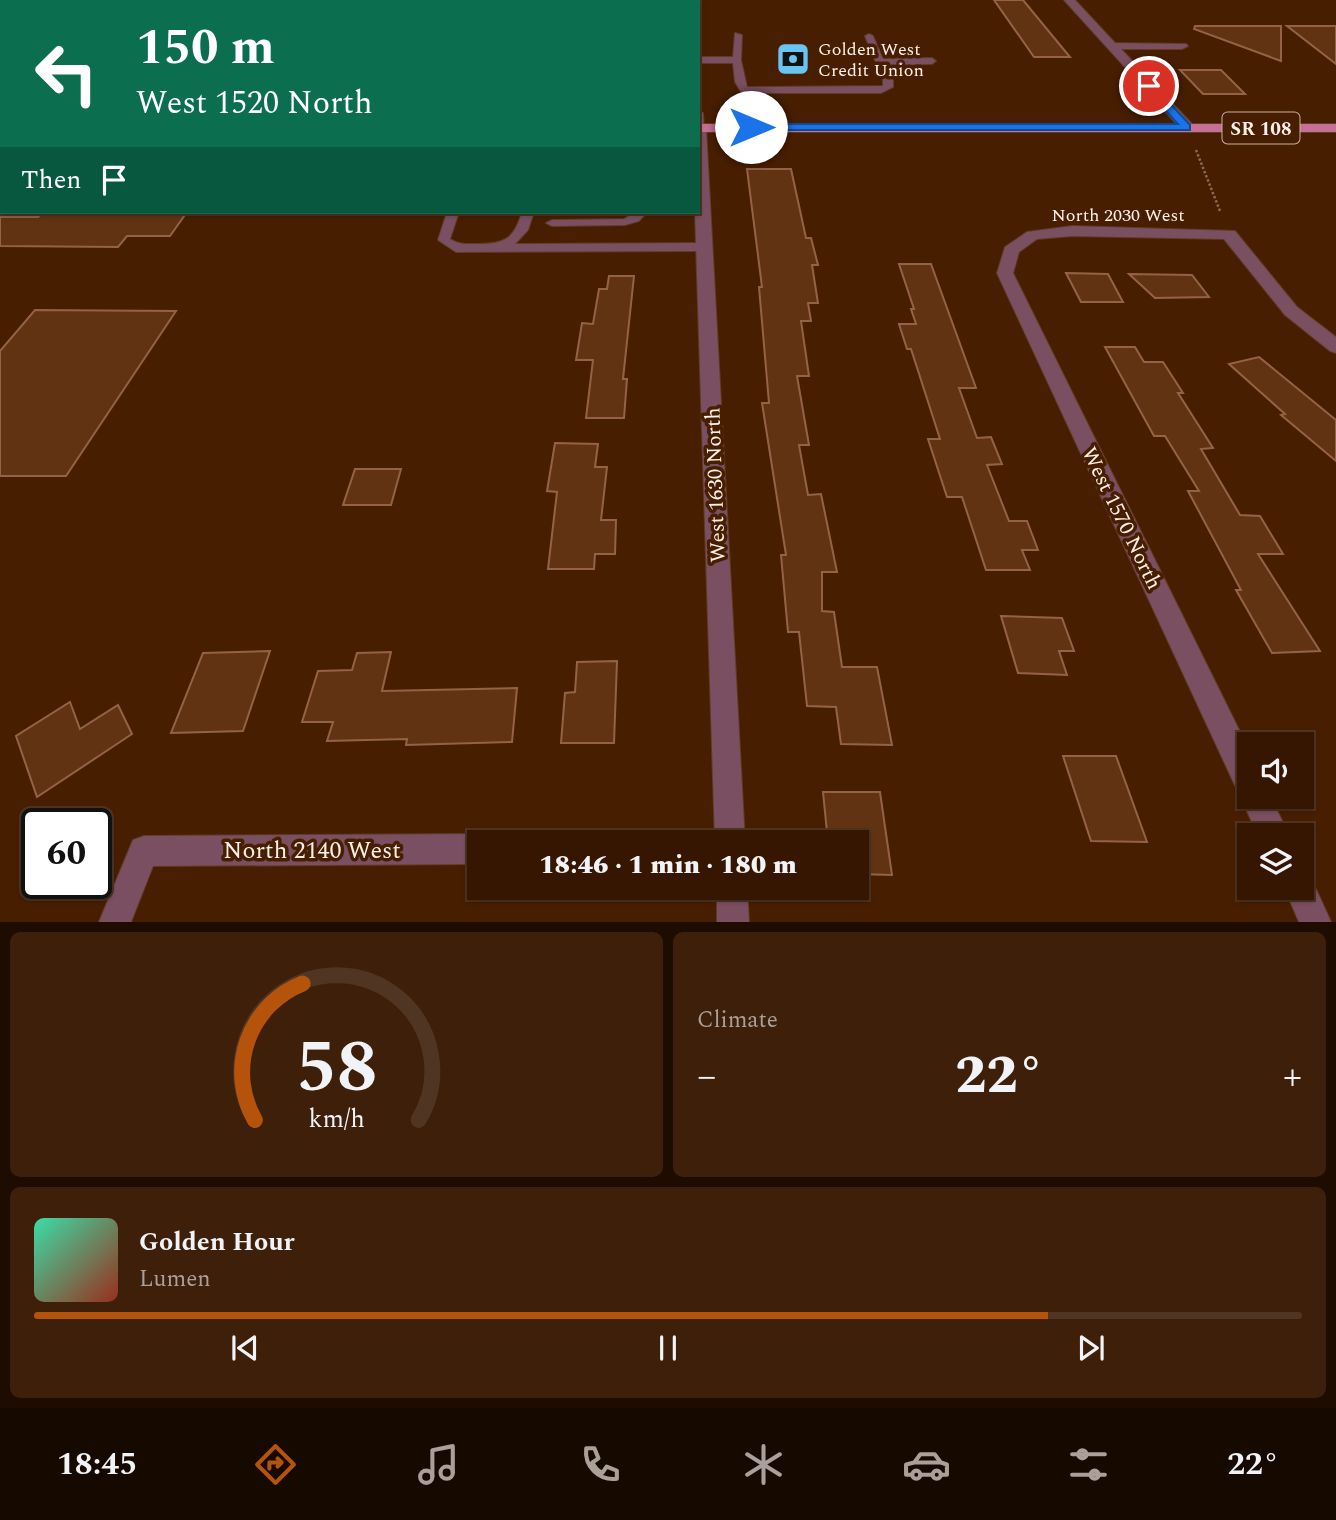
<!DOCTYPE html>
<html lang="en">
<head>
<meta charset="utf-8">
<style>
	:root { --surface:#361600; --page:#3d1f0a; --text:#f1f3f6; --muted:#aa9f99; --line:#503522; --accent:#b45309 }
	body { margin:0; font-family:Spectral,serif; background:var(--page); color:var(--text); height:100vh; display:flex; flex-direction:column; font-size:26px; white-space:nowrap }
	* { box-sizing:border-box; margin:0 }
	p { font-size:23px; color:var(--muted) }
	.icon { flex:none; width:38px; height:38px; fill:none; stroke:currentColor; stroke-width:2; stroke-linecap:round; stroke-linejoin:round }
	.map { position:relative; height:922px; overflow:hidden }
	.sheet { display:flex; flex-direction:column; gap:10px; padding:10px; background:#1e0c00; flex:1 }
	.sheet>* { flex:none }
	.hud { position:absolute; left:0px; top:0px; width:700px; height:214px; box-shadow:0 2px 5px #0004,0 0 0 2px var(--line); background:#0b6e4f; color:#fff; overflow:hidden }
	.buttons { position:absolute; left:1237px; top:732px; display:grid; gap:14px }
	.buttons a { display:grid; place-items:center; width:77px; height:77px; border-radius:0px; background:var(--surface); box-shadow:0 2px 5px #0004,0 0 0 2px var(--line); font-size:35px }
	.speed { position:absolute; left:21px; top:808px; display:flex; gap:14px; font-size:35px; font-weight:700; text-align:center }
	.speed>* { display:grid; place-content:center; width:91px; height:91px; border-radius:50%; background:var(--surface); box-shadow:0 2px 5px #0004,0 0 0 2px var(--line); line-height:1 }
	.speed .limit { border:4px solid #111; border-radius:10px; background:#fff; color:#111 }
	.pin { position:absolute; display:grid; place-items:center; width:60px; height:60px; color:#fff; margin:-30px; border:4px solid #fff; border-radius:50%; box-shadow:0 2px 7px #0007 }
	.me { position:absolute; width:77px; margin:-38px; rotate:90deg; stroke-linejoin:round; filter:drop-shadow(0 0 5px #0008) }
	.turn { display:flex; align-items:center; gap:24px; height:147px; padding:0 21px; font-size:32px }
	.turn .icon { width:91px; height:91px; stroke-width:2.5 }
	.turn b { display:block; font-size:49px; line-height:60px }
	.then { display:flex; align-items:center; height:66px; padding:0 21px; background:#0003; gap:14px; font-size:26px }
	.big { font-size:52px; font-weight:800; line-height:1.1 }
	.sheet .widget { flex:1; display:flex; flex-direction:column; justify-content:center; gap:10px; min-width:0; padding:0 24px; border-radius:10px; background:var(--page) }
	.sheet .dial { align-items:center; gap:0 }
	.dial svg { height:182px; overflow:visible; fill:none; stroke:var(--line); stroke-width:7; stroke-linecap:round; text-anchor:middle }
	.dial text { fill:var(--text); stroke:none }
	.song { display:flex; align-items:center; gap:21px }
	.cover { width:84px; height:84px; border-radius:10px; background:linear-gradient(135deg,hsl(160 70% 55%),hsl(10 70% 35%)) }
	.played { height:7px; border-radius:4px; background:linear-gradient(90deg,var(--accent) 80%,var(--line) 80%) }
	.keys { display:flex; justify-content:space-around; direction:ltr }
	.heat { display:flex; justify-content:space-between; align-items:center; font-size:38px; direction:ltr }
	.sheet .tiles { flex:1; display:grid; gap:10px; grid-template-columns:1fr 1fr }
	.widget:last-child { grid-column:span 2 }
	.trip { position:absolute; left:467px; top:830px; width:402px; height:70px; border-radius:0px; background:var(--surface); box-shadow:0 2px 5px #0004,0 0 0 2px var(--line); font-weight:800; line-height:70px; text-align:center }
	.menu { display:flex; height:112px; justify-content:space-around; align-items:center; background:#160900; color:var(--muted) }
	.menu .icon { width:49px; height:49px }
	.menu .active { color:var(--accent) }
	.menu b { font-size:32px; color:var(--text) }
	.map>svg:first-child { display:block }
</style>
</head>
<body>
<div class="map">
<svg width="1336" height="922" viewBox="0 0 1336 922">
	<rect width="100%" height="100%" fill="#481e00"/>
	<!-- building -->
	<g fill="#623313" stroke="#946346" stroke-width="2">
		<path d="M994,0H1023L1070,57H1034Z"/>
		<path d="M1195,26H1281V61L1194,29Z"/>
		<path d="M1287,26H1336V64Z"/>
		<path d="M1180,70H1221L1245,94H1203Z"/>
		<path d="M747,169H791L806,238H811L818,265H812L818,303H808L811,321H801L809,376H797L809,445H799L808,495L821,494L837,572H822V611L834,612L842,667H877L892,745L841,744L836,707L807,706L799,632H788L781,555H786L762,403H769L759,287H762Z"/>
		<path d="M44,212H187L170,236H127L118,247L0,246V217H38Z"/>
		<path d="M899,264H931L976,388H959L977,438L991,437L1002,464L987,465L1009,521H1027L1038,550H1022L1030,570H986L962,497H947L928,439H940L911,349H907L899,324H916L911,309H914Z"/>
		<path d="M1066,273L1108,274L1123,302H1081Z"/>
		<path d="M1129,274L1192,275L1209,297L1155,298Z"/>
		<path d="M609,276H634L623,379H627L624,418H586L593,360H576L582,323L593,324L599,289H607Z"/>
		<path d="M35,310L176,311L66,476H0V351Z"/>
		<path d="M1105,347H1135L1144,362H1163L1183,393H1178L1213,448L1201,449L1240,515L1260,516L1283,554H1258L1320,651L1272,653L1236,590H1241L1188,491H1199L1165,436H1154Z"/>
		<path d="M1259,357L1336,420V461L1281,415L1285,414L1229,364Z"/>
		<path d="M555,443L598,444L595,467H607L601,520H616L615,554H595L594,569H548L557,492L547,491Z"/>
		<path d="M355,469H401L391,505H343Z"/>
		<path d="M1001,616L1062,618L1074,651H1059L1067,675L1018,673Z"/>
		<path d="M270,651L243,731L171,733L203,653Z"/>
		<path d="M391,652L382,691L517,688L512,742L406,745L407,739L327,741L333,722H302L318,671L352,670L357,653Z"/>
		<path d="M617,661L614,743H561L565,693L575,692L577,662Z"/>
		<path d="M70,702L80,729L118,705L132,734L37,797L16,736Z"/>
		<path d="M1063,756H1116L1147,842L1091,841Z"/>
		<path d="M823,792H880L892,875L858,874V842H828Z"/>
	</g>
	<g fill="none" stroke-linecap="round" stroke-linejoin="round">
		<defs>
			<g id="lane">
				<path d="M735,33L742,35L741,60L747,87L883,86V80L865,36L869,34L873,36L883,59L932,58L936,61L932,64L886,65L893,80V87L881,93H744L741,92L735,82L733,63H698V57H733Z"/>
				<path d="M698,110L703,113L704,128L699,131Z"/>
				<rect x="0" y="169" width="2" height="6"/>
				<path d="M0,183H2L0,191Z"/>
				<path d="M447,212H459L450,239C460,245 466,244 477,244C505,244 514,239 522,212H534L528,230L515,244L704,243L710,247L704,251L456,252L438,240Z"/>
				<path d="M635,212H647L639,221L625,225L552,226L546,223L552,220L624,219Z"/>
			</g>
			<g id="street">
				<path d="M1064,0H1075L1115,43L1186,44L1188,46L1182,49H1121L1192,124V130H1182Z"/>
				<path d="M698,124L706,128L745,842H715L695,212H698Z"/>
				<path d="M1072,226L1235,231L1297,307L1336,337V353L1330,351L1285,315L1224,239L1072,236L1037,239L1019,252L1013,273L1250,752V796H1270L1289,835H1258L997,273L1005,247L1027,232Z"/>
				<path d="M480,834L492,842H480V864L153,866L131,922H99L133,840L144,836Z"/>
				<path d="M1302,873L1310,876L1331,922H1299L1284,887H1302Z"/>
				<path d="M717,887H747L749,922H717Z"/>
			</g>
			<g id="primary">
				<path d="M64,0H75L63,2Z"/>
				<path d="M0,49H2L0,56Z"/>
				<rect x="0" y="120" width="2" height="8"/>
				<rect x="698" y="124" width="638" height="8"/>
			</g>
		</defs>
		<!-- lane casing -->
		<use href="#lane" stroke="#613b21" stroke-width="2"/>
		<!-- street casing -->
		<use href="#street" stroke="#613b21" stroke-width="2"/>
		<!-- primary casing -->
		<use href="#primary" stroke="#613b21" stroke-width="2"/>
		<!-- path -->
		<path stroke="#886953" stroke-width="2.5" stroke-dasharray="2.5 2" stroke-linecap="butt" d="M1196,150L1220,211"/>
		<!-- lane -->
		<use href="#lane" fill="#7a4f62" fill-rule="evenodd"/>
		<!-- street -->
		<use href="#street" fill="#7a4f62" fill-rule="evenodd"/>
		<!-- primary -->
		<use href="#primary" fill="#c66f97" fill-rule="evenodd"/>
	</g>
	<!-- route -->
	<path fill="#1a73e8" stroke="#114b97" stroke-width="2" d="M1145,84H1152L1190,125V130H751L746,127L751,124H1178L1145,88Z"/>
	<!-- icons -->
	<defs>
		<symbol id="bank-square" viewBox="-11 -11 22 22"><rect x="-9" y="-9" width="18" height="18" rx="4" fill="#68c4f0" stroke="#481e00"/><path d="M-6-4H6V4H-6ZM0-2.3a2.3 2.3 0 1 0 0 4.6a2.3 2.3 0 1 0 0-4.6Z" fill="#111"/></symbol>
	</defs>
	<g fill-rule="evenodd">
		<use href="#bank-square" x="774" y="40" width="38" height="38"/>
	</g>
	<g text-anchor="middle" stroke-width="7" stroke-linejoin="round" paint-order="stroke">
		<!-- far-poi labels -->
		<g font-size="18" fill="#fcf0ea" stroke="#481e00" text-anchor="start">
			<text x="818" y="55">Golden West<tspan x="818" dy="21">Credit Union</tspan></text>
		</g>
		<!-- far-street labels -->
		<g font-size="18" fill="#fcf0ea" stroke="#481e00">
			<text x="1118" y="221">North 2030 West</text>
		</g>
		<!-- shield labels -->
		<rect fill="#481e00" stroke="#c6b1a4" stroke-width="2" x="1222.5" y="112.5" width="77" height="31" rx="5"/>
		<g font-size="19" font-weight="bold" fill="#fcf0ea">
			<text x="1261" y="135">SR 108</text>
		</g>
		<!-- street labels -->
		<g font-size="21" fill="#fcf0ea" stroke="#481e00">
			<text transform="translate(715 485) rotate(-92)" y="7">West 1630 North</text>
			<text transform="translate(1122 518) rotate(64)" y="7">West 1570 North</text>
		</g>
		<!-- near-street labels -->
		<g font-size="24" fill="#fcf0ea" stroke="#481e00">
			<text x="312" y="858">North 2140 West</text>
		</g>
	</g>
</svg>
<div class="buttons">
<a><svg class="icon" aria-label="sound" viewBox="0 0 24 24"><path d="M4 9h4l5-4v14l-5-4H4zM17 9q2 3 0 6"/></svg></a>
<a><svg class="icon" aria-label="layers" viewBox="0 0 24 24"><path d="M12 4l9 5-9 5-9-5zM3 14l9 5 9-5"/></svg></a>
</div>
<div class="speed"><div class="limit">60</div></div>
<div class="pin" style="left:1149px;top:86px;background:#d93025"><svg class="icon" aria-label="arrive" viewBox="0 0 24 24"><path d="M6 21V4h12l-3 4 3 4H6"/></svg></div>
<svg class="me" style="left:751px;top:127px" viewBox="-20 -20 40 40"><circle r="19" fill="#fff"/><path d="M0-13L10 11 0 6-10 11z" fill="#1a73e8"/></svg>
<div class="trip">18:46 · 1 min · 180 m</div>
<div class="hud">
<div class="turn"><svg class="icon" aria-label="left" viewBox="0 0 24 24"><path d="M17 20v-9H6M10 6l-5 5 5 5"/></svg><div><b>150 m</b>West 1520 North</div></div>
<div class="then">Then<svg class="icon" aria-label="arrive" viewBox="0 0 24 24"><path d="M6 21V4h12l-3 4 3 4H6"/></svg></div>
</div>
</div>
<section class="sheet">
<div class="tiles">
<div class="widget dial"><svg viewBox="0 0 100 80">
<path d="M14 69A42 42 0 1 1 86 69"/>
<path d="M14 69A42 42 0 0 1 35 9" stroke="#b45309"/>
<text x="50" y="56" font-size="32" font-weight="700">58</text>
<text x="50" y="72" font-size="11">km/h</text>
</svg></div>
<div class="widget"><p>Climate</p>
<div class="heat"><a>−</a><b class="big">22°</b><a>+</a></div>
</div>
<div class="widget">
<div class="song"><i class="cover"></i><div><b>Golden Hour</b><p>Lumen</p></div></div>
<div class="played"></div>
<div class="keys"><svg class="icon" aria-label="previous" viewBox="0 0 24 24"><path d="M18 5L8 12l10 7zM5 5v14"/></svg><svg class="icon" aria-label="pause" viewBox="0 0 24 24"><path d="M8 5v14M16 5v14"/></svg><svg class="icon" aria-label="next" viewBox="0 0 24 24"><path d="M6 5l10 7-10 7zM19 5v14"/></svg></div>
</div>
</div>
</section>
<nav class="menu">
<b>18:45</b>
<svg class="icon active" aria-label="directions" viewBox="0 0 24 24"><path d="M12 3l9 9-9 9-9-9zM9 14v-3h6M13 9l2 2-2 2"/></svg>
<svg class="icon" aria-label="music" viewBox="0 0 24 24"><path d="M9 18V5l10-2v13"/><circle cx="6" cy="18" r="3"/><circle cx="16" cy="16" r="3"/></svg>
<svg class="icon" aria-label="phone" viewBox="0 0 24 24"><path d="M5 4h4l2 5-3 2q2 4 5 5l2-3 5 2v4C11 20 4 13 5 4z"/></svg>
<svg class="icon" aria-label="climate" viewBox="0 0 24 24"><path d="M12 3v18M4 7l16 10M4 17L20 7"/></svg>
<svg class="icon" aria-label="car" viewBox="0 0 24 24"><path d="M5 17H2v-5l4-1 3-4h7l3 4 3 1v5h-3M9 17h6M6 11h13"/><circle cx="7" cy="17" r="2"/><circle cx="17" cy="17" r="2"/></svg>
<svg class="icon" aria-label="filters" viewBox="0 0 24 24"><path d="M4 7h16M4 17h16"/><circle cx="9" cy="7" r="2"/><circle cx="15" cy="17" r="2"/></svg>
<b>22°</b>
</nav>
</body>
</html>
